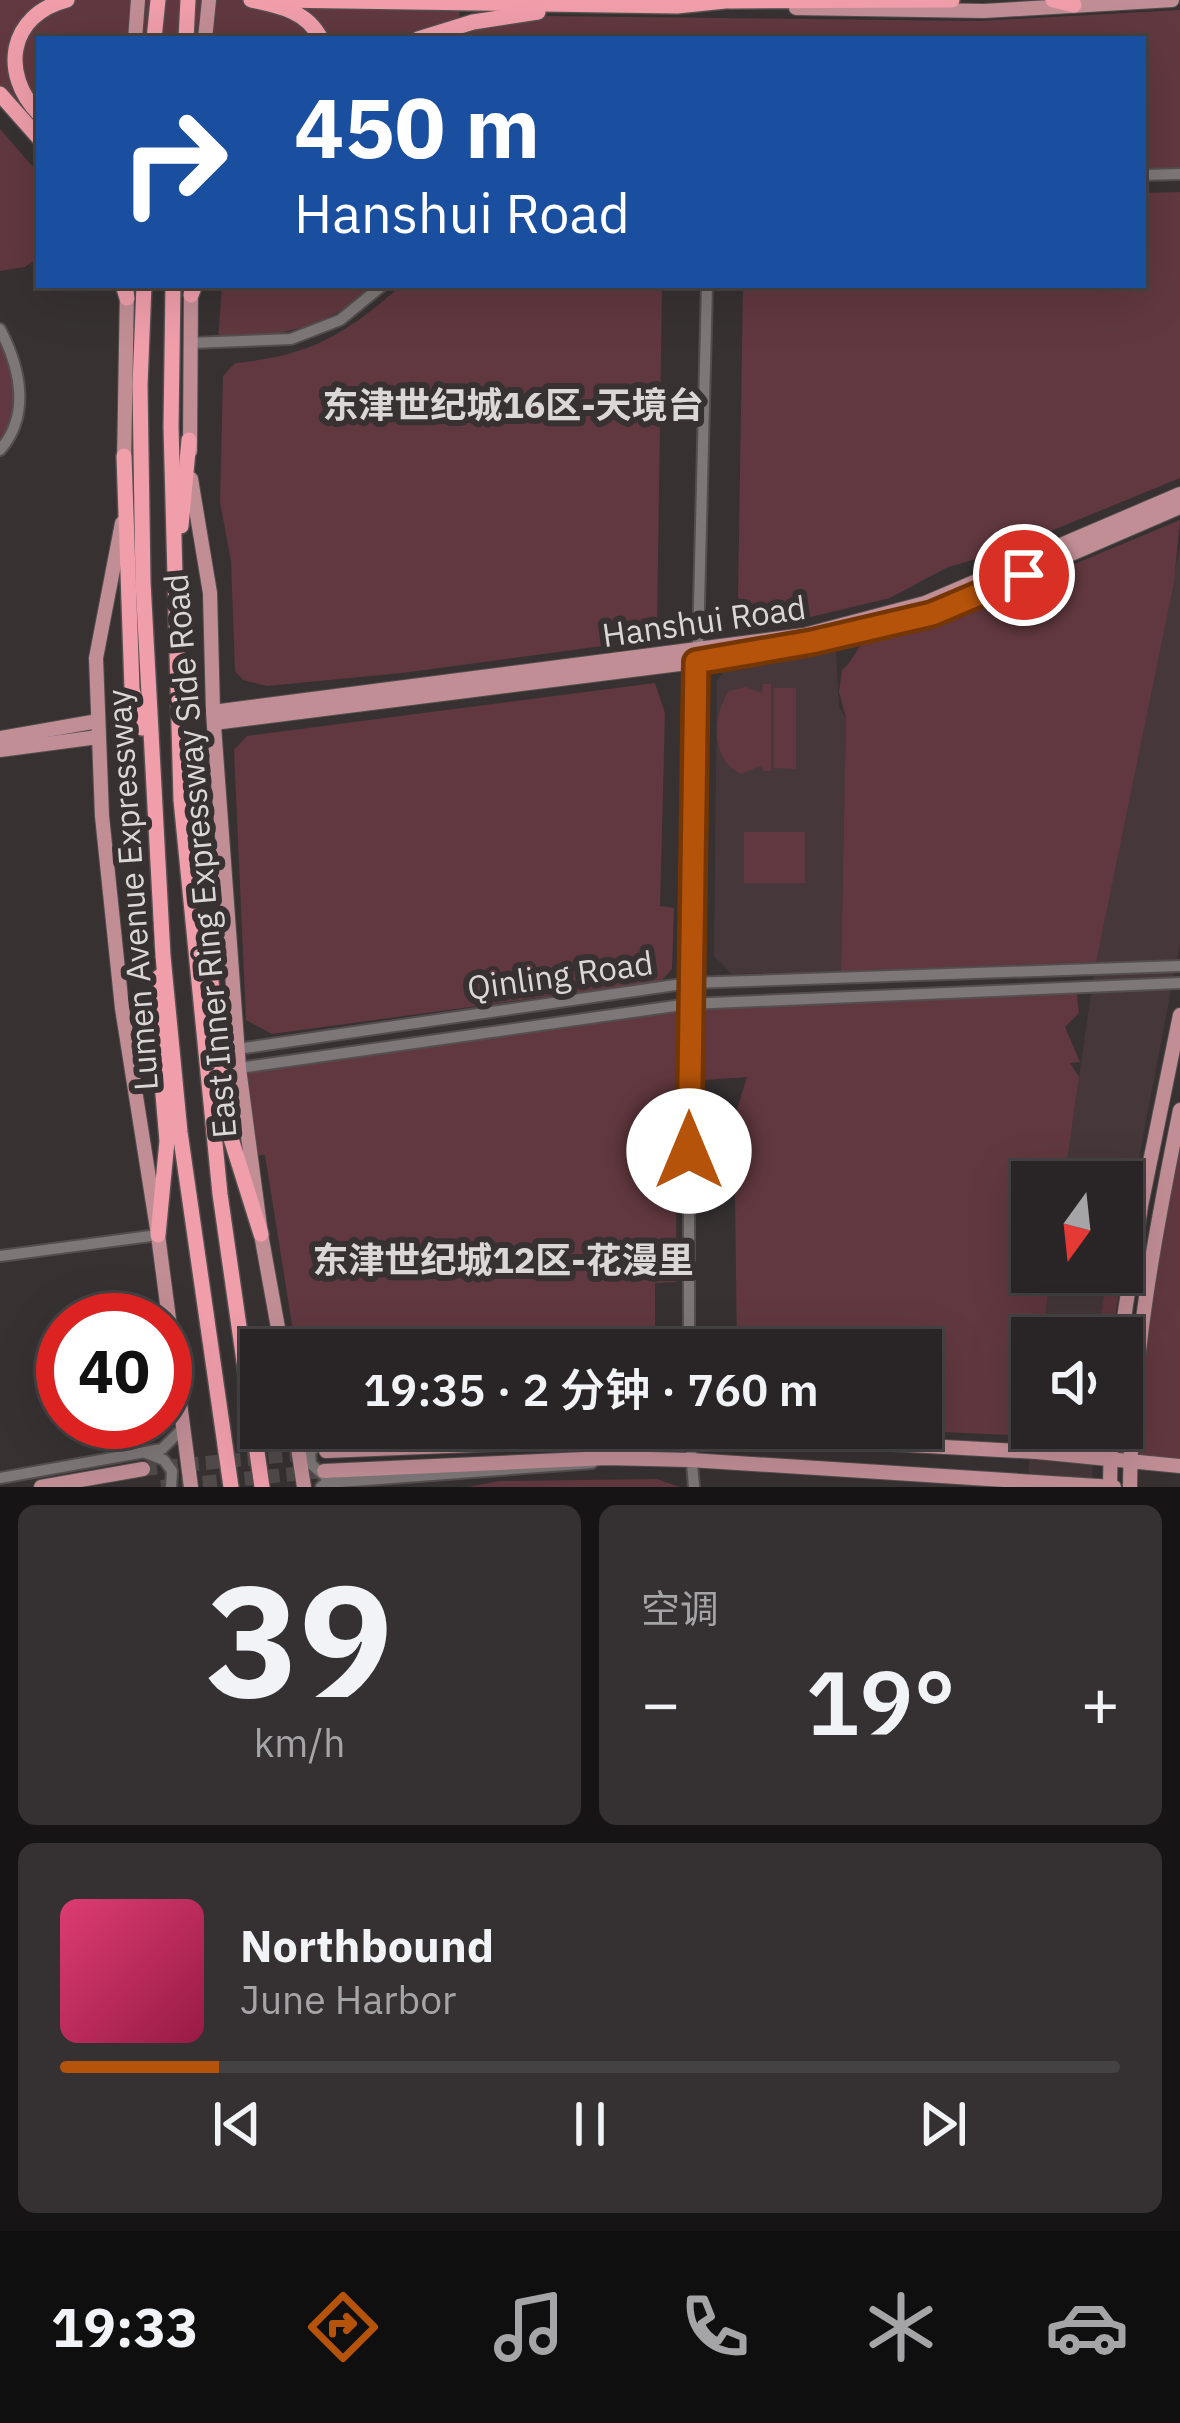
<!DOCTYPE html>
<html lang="zh">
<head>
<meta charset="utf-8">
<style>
	:root { --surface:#292526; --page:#353132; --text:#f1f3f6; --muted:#a5a5a7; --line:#454243; --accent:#b45309 }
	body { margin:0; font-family:"IBM Plex Sans","Noto Sans SC",sans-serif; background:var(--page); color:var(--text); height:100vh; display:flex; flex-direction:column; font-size:45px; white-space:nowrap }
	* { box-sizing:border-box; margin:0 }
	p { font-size:39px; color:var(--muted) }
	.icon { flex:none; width:66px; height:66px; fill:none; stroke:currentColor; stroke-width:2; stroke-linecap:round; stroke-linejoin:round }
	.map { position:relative; height:1487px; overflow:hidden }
	.panel { display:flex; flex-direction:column; gap:18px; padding:18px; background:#171415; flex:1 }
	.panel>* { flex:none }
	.guide { position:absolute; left:36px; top:36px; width:1110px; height:252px; border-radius:0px; box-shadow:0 12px 48px #0002,0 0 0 3px var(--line); background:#1a4fa0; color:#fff; overflow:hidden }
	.needle { width:78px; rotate:195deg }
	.tools { position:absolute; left:1011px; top:1161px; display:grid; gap:24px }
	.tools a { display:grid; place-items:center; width:132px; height:132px; border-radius:0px; background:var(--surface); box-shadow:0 12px 48px #0002,0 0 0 3px var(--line); font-size:60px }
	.speed { position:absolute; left:36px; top:1293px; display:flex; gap:24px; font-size:60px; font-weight:700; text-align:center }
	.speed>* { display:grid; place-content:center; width:156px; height:156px; border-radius:50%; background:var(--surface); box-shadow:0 12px 48px #0002,0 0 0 3px var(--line); line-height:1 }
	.speed .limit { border:18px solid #d22; background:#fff; color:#111 }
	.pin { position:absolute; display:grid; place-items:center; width:102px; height:102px; color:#fff; margin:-51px; border:6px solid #fff; border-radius:50%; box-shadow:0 3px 12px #0007 }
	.me { position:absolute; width:132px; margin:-66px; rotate:0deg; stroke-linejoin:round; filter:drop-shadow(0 0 9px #0008) }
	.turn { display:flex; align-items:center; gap:42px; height:252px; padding:0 60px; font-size:54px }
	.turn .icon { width:156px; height:156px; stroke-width:2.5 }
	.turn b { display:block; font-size:84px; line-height:102px }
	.big { font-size:90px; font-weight:600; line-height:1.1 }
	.panel .widget { flex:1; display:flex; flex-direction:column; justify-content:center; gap:18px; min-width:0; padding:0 42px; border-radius:18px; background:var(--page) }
	.panel .dial { align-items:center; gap:0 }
	.dial b { font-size:156px; line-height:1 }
	.song { display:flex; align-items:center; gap:36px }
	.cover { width:144px; height:144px; border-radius:18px; background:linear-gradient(135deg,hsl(340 70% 55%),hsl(340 70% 35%)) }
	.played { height:12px; border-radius:6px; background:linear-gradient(90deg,var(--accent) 15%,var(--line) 15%) }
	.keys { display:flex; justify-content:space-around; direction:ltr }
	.heat { display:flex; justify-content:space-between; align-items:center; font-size:66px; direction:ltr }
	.panel .tiles { flex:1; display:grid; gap:18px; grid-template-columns:1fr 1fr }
	.widget:last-child { grid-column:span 2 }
	.trip { position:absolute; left:240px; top:1329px; width:702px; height:120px; border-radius:0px; background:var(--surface); box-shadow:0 12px 48px #0002,0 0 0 3px var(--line); font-weight:600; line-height:120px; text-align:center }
	.tab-bar { display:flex; height:192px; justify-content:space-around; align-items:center; background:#100f0f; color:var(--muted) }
	.tab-bar .icon { width:84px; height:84px }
	.tab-bar .selected { color:var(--accent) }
	.tab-bar b { font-size:54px; color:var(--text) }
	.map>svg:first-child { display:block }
</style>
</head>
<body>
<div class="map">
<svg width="1180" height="1487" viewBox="0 0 1180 1487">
	<rect width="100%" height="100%" fill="#373132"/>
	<!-- built -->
	<g fill="#46383a">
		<path d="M1180,546V943L1122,1246V1182H1064L1098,945Z"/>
		<path d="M836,650L839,707L846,718L841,971L732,974L714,956L717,681L723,672Z"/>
		<path d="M1051,1272H1118L1107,1338H1042Z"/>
		<path d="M1032,1407V1428H1091L1093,1487H1028Z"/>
	</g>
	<!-- green -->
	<g fill="#61383f">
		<path d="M0,0H460L459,23L405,39H39V129L0,88Z"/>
		<path d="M1180,10V168L1143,170V39H446L492,26L547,16L978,21Z"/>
		<path d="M0,129L39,174V257L25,267L0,271Z"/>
		<path d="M1180,192V478L1002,551L946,568L890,598L773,626L750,625L738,597L743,285H1143V193Z"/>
		<path d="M222,285H374C329,329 279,335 218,341Z"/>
		<path d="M402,285H662L657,629L647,640L402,673L267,686L243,680L235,671L231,561L220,502L223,376L235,363C313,355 344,335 402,285Z"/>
		<path d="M0,329L20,405L0,450Z"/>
		<path d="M1180,520L1174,582L1096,962L841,971L846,718L839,692L842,670C852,662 854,653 863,643L946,620L1006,589L1010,591Z"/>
		<path d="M655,683L665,713L660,906L674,908L672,969L661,981L272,1034L246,1020L234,750L247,736Z"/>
		<path d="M763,684H771V771H763L762,765L741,774C710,760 712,715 729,691L746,687L762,693Z"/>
		<path d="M774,688H796V769L774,768Z"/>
		<rect x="744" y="832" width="61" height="51"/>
		<path d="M1076,986L1079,1013L1065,1027L1080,1062L1070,1063L1079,1077L1064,1182H1032V1272H1051L1042,1338H1032V1367L1017,1408L1020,1421L1009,1435L855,1428H921V1350H737L734,1119L747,1077L677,1082L676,1282L655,1283V1350H296L265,1155L251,1156L239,1068L689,1004Z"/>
		<path d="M1180,1110V1466L1130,1460Z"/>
		<path d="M1122,1253L1123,1265L1112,1338H1097L1108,1272H1122Z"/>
		<path d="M657,1479L680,1487H468L499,1481Z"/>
	</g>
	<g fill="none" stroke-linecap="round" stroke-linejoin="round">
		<!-- major-tunnel -->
		<g stroke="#504a4b" stroke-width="14" stroke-dasharray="14 7" stroke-linecap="butt">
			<path d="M143,1469L309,1453"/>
			<path d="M161,1487L324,1471"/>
		</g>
		<defs>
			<g id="minor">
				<path d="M1143,175L1180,174"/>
				<path d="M0,329C20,367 31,415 0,450"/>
				<path d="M190,343L291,339L340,320L383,285"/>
				<path d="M238,1049L689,983L1180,966"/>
				<path d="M239,1068L689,1004L1180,983"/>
				<path d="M0,1256L158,1235"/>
				<path d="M689,1350V1004L707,285"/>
				<path d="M309,1428L328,1435L509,1428"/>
				<path d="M527,1428L565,1429L594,1436"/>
				<path d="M689,1428L694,1487"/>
				<path d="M328,1435L310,1452L311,1464L329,1480"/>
				<path d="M146,1453L164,1460L172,1471L171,1487"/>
				<path d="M0,1478L162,1449L182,1429"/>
				<path d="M321,1487L326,1483L592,1463"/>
			</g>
			<g id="major">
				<path d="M796,8L984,11L1172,0"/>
				<path d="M135,39L138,0"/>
				<path d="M205,39L209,0"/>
				<path d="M190,451L191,287"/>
				<path d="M124,464L127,289"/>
				<path d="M191,479L210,593L213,712L239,1068L261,1234L282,1350"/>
				<path d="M122,523L96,658L102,816L122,1008L158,1235L191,1487"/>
				<path d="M825,639L932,614L1180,507"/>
				<path d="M213,712L804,635L925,603L1180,494"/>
				<path d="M214,723L727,658L786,647"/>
				<path d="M0,738L98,721"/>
				<path d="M0,750L98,737"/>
				<path d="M1121,1338L1141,1206L1180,1015"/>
				<path d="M295,1428L304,1487"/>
				<path d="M326,1451L723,1435L1037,1452L1180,1466"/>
				<path d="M324,1471L607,1458L690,1460L1114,1487"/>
				<path d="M41,1487L143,1469"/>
				<path d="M1110,1487L1111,1428"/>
				<path d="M1130,1487C1131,1361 1155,1233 1180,1110"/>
			</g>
			<g id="highway">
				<path d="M251,0C280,6 307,11 321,39"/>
				<path d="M277,0L677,6L735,0"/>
				<path d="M1053,0L1074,5"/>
				<path d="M730,1L952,0"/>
				<path d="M154,39L158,0"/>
				<path d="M186,39L188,0"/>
				<path d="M418,39L473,22L538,12"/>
				<path d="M0,94L39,138"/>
				<path d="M39,114C0,74 8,15 67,0"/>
				<path d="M123,285L127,298"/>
				<path d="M144,285L140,385L143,582L163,956L180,1132L231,1487"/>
				<path d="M173,285L171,427L181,800L220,1194L262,1487"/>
				<path d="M191,295L195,285"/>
				<path d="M124,456L132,689L142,728"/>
				<path d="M181,526L189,440"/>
				<path d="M203,956L211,981L228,1129L261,1234"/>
				<path d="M158,1235L167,1141L155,1001L159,977"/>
			</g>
		</defs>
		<!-- minor casing -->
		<use href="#minor" stroke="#544e4e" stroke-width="14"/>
		<!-- major casing -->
		<use href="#major" stroke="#544e4e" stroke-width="16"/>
		<!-- highway casing -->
		<use href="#highway" stroke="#544e4e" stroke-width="18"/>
		<!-- minor -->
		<use href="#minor" stroke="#7e7778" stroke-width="10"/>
		<!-- major -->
		<use href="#major" stroke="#c28e96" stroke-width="14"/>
		<!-- highway -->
		<use href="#highway" stroke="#ef9eaa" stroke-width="15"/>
	</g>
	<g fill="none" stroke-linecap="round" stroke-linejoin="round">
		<defs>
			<path id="route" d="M689,1151L696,662L812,642L932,614L1024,575"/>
		</defs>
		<!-- route casing -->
		<use href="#route" stroke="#753606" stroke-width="30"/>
		<!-- route -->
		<use href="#route" stroke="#b45309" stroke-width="21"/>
	</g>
	<g text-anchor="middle" stroke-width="12" stroke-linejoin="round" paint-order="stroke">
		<!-- street labels -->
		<g font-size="33" fill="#dbd7d7" stroke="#373132">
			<text transform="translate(704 621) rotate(-8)" y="12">Hanshui Road</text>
			<text transform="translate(200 856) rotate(-95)" y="12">East Inner Ring Expressway Side Road</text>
			<text transform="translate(132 890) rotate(-94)" y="12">Lumen Avenue Expressway</text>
			<text transform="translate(560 975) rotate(-8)" y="12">Qinling Road</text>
		</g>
		<!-- neighbourhood labels -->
		<g font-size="36" font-weight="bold" fill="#dbd7d7" stroke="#373132">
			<text x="513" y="418">东津世纪城16区-天境台</text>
			<text x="503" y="1273">东津世纪城12区-花漫里</text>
		</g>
	</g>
</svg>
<div class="tools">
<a><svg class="needle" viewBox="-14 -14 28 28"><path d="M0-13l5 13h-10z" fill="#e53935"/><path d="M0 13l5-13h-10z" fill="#a5a5a7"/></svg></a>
<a><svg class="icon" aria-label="sound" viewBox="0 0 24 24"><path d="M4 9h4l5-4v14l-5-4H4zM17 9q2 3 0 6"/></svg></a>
</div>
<div class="speed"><div class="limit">40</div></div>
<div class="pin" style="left:1024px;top:575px;background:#d93025"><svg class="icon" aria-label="arrive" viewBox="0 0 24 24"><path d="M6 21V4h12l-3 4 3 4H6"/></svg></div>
<svg class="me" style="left:689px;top:1151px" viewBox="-20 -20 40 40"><circle r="19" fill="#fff"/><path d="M0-13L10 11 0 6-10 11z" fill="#b45309"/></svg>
<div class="trip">19:35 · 2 分钟 · 760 m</div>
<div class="guide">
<div class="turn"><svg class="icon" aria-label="right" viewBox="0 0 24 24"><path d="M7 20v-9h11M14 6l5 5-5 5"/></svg><div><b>450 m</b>Hanshui Road</div></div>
</div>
</div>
<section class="panel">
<div class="tiles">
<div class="widget dial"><b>39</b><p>km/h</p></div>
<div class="widget"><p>空调</p>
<div class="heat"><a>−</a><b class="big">19°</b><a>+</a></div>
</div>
<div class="widget">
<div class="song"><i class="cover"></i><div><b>Northbound</b><p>June Harbor</p></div></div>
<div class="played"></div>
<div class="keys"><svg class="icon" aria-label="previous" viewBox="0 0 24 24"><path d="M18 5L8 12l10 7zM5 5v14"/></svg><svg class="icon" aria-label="pause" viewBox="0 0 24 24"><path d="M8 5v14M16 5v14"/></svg><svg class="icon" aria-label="next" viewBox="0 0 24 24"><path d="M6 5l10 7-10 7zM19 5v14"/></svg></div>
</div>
</div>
</section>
<nav class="tab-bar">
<b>19:33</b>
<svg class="icon selected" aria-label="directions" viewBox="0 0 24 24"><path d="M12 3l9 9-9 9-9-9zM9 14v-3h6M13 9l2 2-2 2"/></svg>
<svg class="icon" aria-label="music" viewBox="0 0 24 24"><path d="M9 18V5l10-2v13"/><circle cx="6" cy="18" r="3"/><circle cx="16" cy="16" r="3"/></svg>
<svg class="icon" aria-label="phone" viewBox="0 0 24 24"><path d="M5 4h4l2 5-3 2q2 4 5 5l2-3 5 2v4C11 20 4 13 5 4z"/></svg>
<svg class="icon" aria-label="climate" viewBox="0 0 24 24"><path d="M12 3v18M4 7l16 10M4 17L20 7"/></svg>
<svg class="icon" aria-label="car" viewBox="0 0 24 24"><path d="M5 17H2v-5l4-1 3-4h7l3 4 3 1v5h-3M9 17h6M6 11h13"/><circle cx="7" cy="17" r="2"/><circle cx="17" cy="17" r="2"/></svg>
</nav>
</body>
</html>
